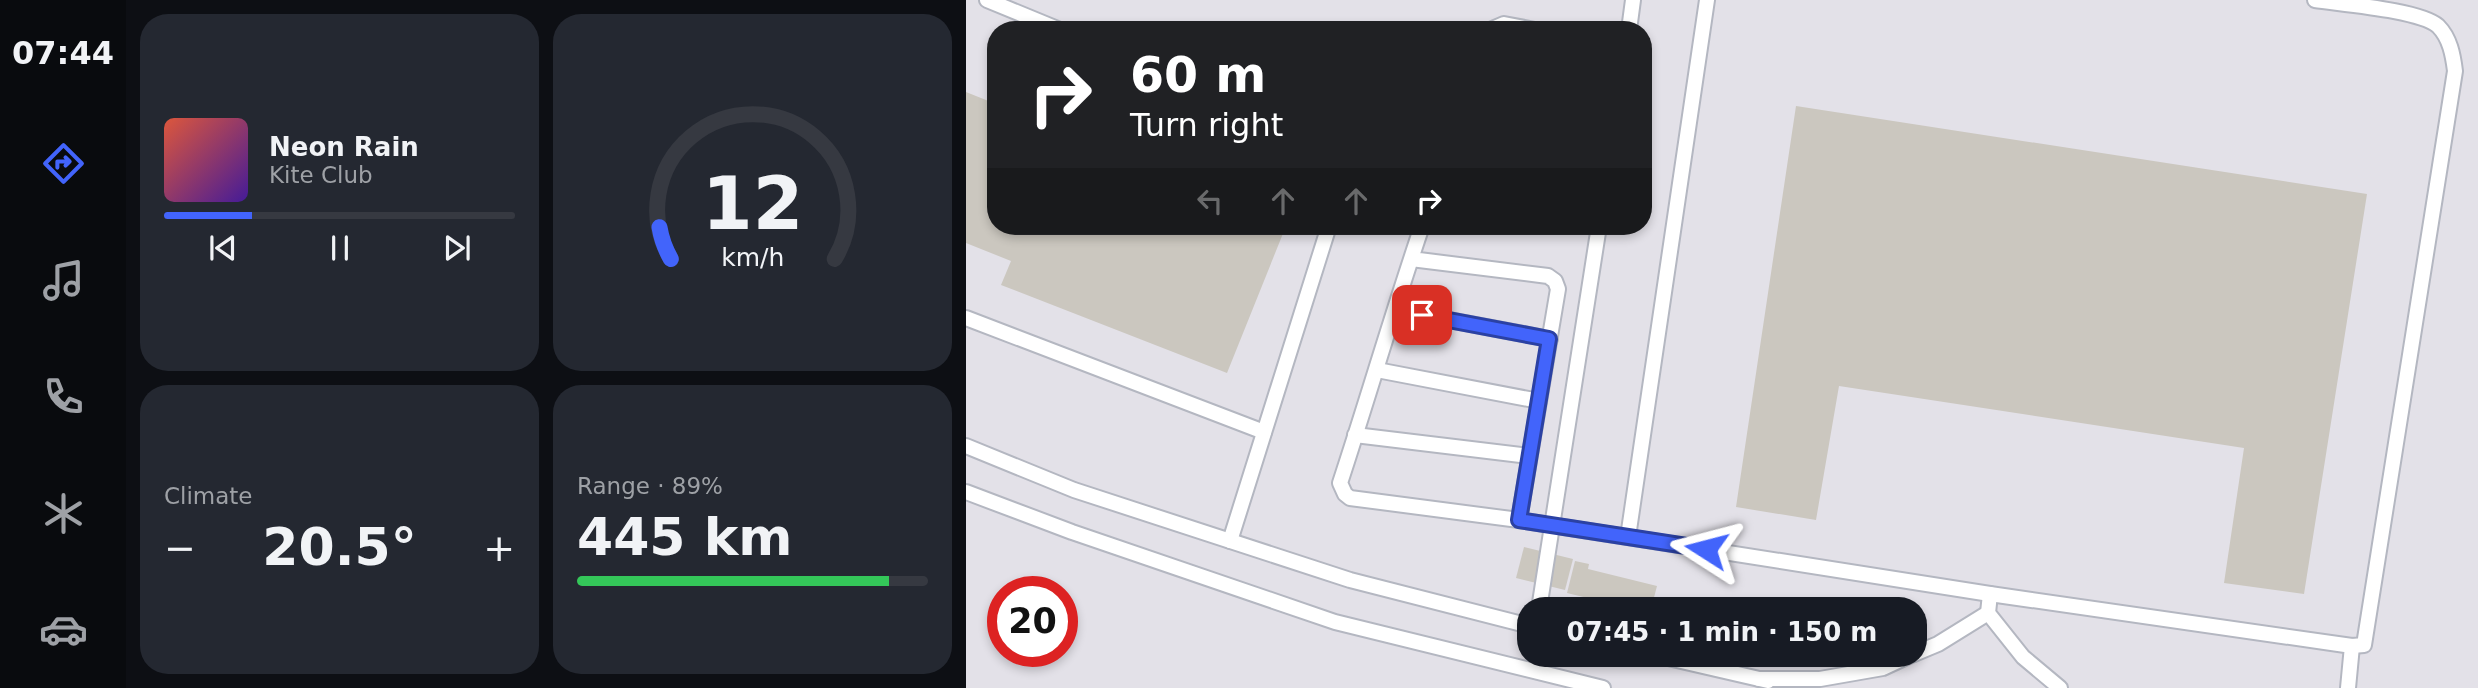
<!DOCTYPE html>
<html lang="en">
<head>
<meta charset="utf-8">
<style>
	:root { --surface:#171b24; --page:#242831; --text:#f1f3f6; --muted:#9ea1a6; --line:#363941; --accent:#4264fb }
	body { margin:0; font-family:"DejaVu Sans",sans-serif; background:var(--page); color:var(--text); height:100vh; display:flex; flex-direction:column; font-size:26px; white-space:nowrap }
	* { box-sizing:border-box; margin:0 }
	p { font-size:23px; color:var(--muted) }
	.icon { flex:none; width:38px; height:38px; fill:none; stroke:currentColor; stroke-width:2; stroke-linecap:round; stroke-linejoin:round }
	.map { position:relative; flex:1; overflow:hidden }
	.details { display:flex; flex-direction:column; gap:14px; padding:14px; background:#0d0f14; width:840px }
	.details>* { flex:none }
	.top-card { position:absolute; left:21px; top:21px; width:665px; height:214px; border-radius:28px; box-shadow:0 4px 10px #0003; background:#202124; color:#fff; overflow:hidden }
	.speed { position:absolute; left:21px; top:576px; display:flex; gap:14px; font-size:35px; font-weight:700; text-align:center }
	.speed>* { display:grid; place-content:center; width:91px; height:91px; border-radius:50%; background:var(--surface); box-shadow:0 4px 10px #0003; line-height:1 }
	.speed .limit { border:10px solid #d22; background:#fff; color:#111 }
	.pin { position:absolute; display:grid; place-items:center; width:60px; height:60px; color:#fff; margin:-30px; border-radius:14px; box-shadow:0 4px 10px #0006 }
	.me { position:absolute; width:77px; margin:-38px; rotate:279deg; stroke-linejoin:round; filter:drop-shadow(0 0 5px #0008) }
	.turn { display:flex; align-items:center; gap:24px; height:147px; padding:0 28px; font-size:32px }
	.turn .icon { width:91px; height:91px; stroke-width:2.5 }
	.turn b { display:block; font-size:49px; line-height:60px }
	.lanes { display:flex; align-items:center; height:66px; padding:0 28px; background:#0003; justify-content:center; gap:35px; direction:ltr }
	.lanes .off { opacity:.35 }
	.big { font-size:52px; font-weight:800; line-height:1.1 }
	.details .card { flex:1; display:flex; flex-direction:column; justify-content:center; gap:10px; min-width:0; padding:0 24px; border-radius:28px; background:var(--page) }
	.details .dial { align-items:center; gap:0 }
	.dial svg { height:182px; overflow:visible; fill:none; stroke:var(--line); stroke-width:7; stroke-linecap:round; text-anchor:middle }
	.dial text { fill:var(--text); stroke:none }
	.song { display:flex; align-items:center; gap:21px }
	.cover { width:84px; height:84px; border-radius:10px; background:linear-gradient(135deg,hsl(10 70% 55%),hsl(260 70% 35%)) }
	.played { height:7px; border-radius:4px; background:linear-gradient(90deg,var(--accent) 25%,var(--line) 25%) }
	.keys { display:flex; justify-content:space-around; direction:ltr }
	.heat { display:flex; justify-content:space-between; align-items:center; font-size:38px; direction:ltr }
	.charge { height:10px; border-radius:5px; background:linear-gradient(90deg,#34c759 89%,var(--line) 0) }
	.details .tiles { flex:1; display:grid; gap:14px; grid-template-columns:repeat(2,1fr) }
	.trip { position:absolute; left:551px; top:597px; width:410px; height:70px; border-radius:28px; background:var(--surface); box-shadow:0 4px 10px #0003; font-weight:800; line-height:70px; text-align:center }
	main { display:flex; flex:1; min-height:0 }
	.tab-bar { display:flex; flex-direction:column; width:126px; justify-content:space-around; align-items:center; background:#090b0e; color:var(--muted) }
	.tab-bar .icon { width:49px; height:49px }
	.tab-bar .current { color:var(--accent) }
	.tab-bar b { font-size:32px; color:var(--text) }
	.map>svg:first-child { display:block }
</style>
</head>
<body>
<main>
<nav class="tab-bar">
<b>07:44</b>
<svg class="icon current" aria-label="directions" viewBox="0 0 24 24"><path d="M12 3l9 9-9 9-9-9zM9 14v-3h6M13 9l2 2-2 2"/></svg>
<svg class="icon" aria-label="music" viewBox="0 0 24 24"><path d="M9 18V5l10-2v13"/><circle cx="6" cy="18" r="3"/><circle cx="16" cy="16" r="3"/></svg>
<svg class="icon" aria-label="phone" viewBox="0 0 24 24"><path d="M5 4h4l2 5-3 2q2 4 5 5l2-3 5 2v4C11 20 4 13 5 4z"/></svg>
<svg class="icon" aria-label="climate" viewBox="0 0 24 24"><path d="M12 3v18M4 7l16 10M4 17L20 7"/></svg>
<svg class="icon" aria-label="car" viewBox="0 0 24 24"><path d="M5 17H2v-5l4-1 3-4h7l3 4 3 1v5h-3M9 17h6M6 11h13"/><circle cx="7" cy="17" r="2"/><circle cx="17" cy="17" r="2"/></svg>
</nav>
<section class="details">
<div class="tiles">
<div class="card">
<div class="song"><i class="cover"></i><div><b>Neon Rain</b><p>Kite Club</p></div></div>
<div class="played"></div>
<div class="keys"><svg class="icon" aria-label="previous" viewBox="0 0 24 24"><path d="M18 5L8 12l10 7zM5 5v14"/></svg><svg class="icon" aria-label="pause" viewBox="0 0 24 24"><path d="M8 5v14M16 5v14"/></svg><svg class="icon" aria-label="next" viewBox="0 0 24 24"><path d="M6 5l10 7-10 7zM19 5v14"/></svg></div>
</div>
<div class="card dial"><svg viewBox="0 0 100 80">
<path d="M14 69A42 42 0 1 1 86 69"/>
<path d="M14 69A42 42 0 0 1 9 55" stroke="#4264fb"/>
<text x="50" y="56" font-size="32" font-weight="700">12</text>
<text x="50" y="72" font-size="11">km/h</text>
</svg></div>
<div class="card"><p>Climate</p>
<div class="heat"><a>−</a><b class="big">20.5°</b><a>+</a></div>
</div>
<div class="card"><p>Range · 89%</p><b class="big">445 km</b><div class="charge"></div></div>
</div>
</section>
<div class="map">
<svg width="1512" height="688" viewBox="0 0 1512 688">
	<rect width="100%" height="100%" fill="#efe9e1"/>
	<!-- industrial -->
	<path fill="#e3e1e8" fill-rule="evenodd" d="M0,0H1512V688H0ZM30,30H677V226H30ZM37,592H96V651H37ZM564,609H948V654H564Z"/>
	<!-- building -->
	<g fill="#cbc7bf">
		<path d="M0,92L30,104V226H320L261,373L35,285L45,261L0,243Z"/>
		<path d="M830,106L1401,194L1338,594L1258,583L1278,448L873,386L850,520L770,507Z"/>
		<path d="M554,226H582V231Z"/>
		<path d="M558,547L607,559L599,590L550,578Z"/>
		<path d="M609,561L623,564L622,569L691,586L685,609H667L601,593Z"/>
	</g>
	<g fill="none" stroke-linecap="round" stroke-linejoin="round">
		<defs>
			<g id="service">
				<path d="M21,0L94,30"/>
				<path d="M524,30L538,24L569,30"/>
				<path d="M663,30L667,0"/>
				<path d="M445,259L582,276L589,281L592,289L553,520L384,498L379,494L374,483C402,398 427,311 456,226"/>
				<path d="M430,310L584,339"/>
				<path d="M0,318L298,432"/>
				<path d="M411,370L573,401"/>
				<path d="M389,435L563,456"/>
				<path d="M0,446L108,490L384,580L564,626"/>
				<path d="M0,492L106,532L369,622L637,688"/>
				<path d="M553,520L1024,594L1386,646L1398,645L1489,71C1487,55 1484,38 1472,26C1454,10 1375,4 1349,0"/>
				<path d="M662,537L741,0"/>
				<path d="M264,541L363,226"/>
				<path d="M1024,594L1022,613L1057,657L1094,688"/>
				<path d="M573,609L633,226"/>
				<path d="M685,654L802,681"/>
				<path d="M948,654L972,644L1022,613"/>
				<path d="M793,679H854L917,668L947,654"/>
				<path d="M1382,688L1386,646"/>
			</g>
		</defs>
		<!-- service casing -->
		<use href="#service" stroke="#b4b7c1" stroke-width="18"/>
		<!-- service -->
		<use href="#service" stroke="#fff" stroke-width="14"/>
	</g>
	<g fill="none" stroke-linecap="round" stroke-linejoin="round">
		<defs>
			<path id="route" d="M456,315L583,339L553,520L740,549"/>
		</defs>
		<!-- route casing -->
		<use href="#route" stroke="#2b41a3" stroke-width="18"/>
		<!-- route -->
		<use href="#route" stroke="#4264fb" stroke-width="12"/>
	</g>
</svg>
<div class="speed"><div class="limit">20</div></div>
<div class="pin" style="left:456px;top:315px;background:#d93025"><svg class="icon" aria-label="arrive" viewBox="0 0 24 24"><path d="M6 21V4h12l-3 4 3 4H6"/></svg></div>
<svg class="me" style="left:740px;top:549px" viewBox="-20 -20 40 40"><path d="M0-17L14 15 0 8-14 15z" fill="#4264fb" stroke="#fff" stroke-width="4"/></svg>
<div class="trip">07:45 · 1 min · 150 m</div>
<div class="top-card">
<div class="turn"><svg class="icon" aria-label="right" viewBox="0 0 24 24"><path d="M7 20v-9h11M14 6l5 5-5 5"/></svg><div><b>60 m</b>Turn right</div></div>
<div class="lanes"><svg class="icon off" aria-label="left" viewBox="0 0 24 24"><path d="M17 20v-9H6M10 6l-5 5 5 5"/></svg><svg class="icon off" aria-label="ahead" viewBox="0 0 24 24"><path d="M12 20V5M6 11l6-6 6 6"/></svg><svg class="icon off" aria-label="ahead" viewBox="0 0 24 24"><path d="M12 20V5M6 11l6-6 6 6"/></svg><svg class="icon" aria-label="right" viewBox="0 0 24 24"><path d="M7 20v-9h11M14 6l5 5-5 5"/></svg></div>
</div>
</div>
</main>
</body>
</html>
